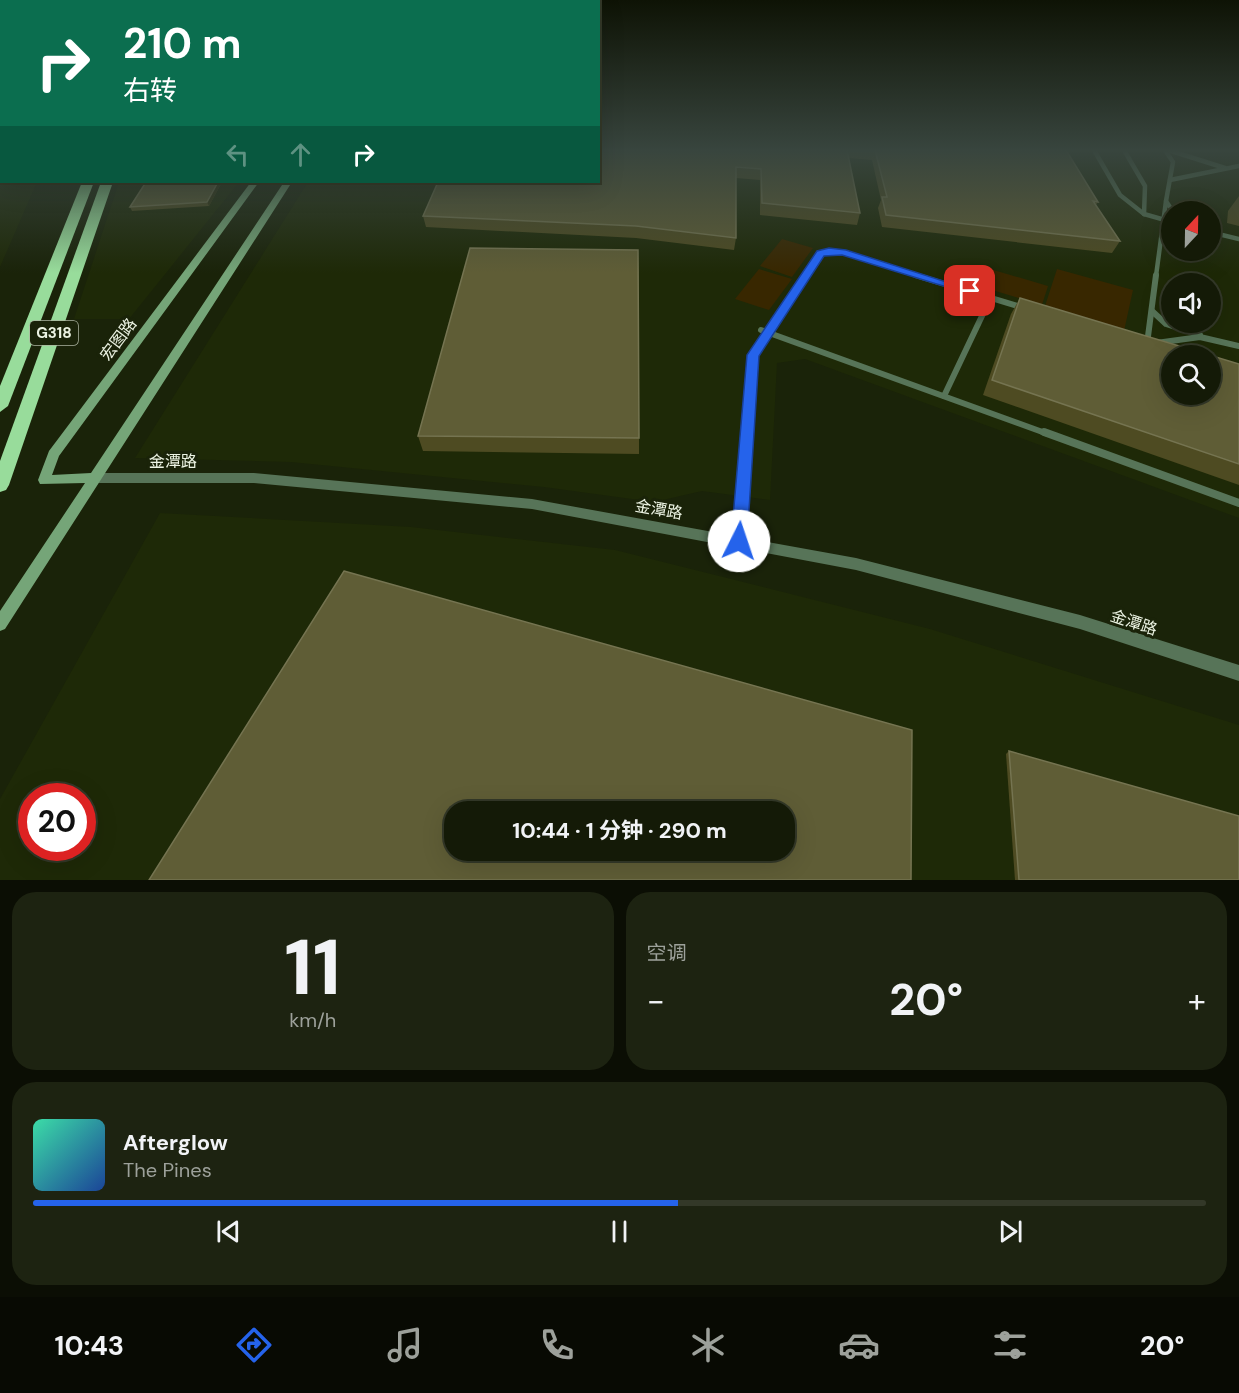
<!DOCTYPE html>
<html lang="zh">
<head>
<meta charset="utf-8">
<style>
	:root { --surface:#141a07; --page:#1d2311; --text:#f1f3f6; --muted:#9da19b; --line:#333828; --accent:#2563eb }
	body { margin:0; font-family:"DM Sans","Noto Sans SC",sans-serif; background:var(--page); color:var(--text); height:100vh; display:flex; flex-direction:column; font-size:22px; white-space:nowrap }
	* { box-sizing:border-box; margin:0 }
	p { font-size:20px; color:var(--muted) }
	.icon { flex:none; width:33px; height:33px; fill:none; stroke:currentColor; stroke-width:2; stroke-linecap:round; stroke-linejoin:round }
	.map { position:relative; height:880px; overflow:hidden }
	.sheet { display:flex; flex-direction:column; gap:12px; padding:12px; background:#0b0e04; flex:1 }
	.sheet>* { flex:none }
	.hud { position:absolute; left:0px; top:0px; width:600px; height:183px; box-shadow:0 6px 24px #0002,0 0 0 2px var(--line); background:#0b6e4f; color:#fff; overflow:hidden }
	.needle { width:39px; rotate:22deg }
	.fabs { position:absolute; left:1161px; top:201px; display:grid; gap:12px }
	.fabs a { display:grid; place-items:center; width:60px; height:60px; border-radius:50%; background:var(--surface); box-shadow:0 6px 24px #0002,0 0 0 2px var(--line); font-size:30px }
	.speed { position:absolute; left:18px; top:783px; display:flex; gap:12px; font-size:30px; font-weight:700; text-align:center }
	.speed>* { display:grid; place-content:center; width:78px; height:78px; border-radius:50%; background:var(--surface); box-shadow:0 6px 24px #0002,0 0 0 2px var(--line); line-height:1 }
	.speed .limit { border:9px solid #d22; background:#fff; color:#111 }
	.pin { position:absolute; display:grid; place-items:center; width:51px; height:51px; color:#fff; margin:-26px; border-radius:12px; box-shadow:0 3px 9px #0006 }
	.me { position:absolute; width:66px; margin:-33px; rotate:4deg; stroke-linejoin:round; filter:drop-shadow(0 0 4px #0008) }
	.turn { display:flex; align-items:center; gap:21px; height:126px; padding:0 24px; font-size:27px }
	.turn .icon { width:78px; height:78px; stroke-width:2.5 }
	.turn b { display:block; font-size:42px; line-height:51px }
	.lanes { display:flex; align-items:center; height:57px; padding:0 24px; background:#0003; justify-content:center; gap:30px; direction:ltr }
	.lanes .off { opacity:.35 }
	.big { font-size:45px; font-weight:700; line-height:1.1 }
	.sheet .card { flex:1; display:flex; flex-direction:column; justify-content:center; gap:9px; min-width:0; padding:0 21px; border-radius:24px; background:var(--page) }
	.sheet .dial { align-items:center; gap:0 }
	.dial b { font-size:78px; line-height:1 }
	.song { display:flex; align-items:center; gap:18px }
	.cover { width:72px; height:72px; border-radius:9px; background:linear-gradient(135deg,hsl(160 70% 55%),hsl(220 70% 35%)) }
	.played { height:6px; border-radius:3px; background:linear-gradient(90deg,var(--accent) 55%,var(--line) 55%) }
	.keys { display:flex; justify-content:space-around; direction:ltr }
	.heat { display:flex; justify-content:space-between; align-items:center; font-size:33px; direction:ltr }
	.sheet .tiles { flex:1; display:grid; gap:12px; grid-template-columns:1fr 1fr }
	.card:last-child { grid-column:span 2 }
	.trip { position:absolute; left:444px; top:801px; width:351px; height:60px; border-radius:24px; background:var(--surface); box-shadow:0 6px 24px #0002,0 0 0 2px var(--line); font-weight:700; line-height:60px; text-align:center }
	.tab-bar { display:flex; height:96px; justify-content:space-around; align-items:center; background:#080a03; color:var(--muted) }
	.tab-bar .icon { width:42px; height:42px }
	.tab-bar .on { color:var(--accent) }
	.tab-bar b { font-size:27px; color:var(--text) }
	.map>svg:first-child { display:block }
</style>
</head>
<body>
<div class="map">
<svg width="1239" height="880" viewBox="0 0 1239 880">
	<rect width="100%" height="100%" fill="#1a2309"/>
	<!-- built -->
	<g fill="#1e2907" fill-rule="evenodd">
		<path d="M0,150L2,182H37L0,267Z"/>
		<path d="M599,150H1239V518L805,359L777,363L770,500L702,491L654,502L544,487L291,462L135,458L308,182H598ZM1172,212H1210V250H1172ZM1172,284H1210V322H1172ZM1172,356H1210V394H1172Z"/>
		<path d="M119,182H239L129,319H74Z"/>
		<path d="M160,513L411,527L615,550L930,629L1239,725V880H0V799ZM32,796H82V848H32ZM454,812H784V850H454Z"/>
	</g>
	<!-- green -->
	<g fill="#382700">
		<path d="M782,239L813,248L792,277L760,266Z"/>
		<path d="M980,266L1048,286L1042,305L972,284Z"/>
		<path d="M759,269L792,279L769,310L735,299Z"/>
		<path d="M1057,269L1133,290L1124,331L1045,306Z"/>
	</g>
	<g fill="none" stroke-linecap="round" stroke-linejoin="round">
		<!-- service-far2 -->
		<g stroke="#577458" stroke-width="4.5">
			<path d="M1094,150L1120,195L1144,214"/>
			<path d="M1124,150L1145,186L1144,214L1172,222"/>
			<path d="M1165,150L1173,162L1166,201L1173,212"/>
			<path d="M1168,150L1225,168"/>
			<path d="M1170,180L1239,166"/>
			<path d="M1210,232L1239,239"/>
			<path d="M806,276C818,258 819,250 842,252L920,276"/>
			<path d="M1156,276L1166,201"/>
		</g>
		<!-- service-far1 -->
		<g stroke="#577458" stroke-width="6">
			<path d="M915,275L1024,308"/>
			<path d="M1152,311L1166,324L1200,335"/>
			<path d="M761,330L1048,434"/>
			<path d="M1156,343L1200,337L1239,346"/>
			<path d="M1147,344L1156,275"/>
			<path d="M944,396L991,297"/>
			<path d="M747,434L753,355L807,275"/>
		</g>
		<!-- service -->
		<g stroke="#577458" stroke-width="8">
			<path d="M1044,432L1239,503"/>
			<path d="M739,541L747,432"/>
		</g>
		<!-- minor -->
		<path fill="#577458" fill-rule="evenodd" d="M93,473H254L532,499L856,558L1080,615L1239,665V681L1080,629L856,570L532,509L254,483H93L89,482L87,478L89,474Z"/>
		<!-- secondary -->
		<path fill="#75a578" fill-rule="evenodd" d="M251,182H259L59,456L52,475L91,473L284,182H292L5,629L0,631V611L85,483L40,484L38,480L49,451Z"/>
		<!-- trunk -->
		<g fill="#98dc9b" fill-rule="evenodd">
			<path d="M82,182H94L8,406L0,412V386Z"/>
			<path d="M101,182H113L9,485L6,490L0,492V461Z"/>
		</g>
	</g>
	<!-- wall -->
	<g fill="#4e4b22">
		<path d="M598,150H1066L1098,202L1096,205L1120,241L1112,253L882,227L878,208L881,200L872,160L849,158L860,213L857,225L760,215V180L736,178V238L734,250L636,238L426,227L423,216Z"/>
		<path d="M222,182L209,206L132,211L130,207Z"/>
		<path d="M1239,196V226L1227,223L1228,211Z"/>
		<path d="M1020,298L1239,364V485L983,395L1011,314Z"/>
		<path d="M418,436L639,438V454L423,451Z"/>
		<path d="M1009,751L1239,880H1015L1006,754Z"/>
	</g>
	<!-- shaded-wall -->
	<path fill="#32330f" d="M218,182H222L209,206L207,202Z"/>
	<!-- building -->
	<g fill="#5f5d36" stroke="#757451" stroke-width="1.5" fill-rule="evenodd">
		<path d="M598,150H847L860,213L762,203L761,169L736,167V238L636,226L423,216L438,182H598Z"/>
		<path d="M875,150H1066L1098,202L1093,201L1120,241L886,215L882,197H887Z"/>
		<path d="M146,182H218L207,202L130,207Z"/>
		<path d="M470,248L638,250L639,438L418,436Z"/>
		<path d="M1020,298L1239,364V464L992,380ZM1172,356H1210V394H1172Z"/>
		<path d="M344,571L912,730L911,880H149ZM454,812H784V850H454Z"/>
		<path d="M1009,751L1239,816V880H1019Z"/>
	</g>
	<!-- sky -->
	<linearGradient id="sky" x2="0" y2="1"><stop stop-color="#0e1305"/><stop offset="0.55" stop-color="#38453e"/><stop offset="1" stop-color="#38453e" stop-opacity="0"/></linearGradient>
	<rect width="1239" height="273" fill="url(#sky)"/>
	<!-- route -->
	<path fill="#2563eb" stroke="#184099" stroke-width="1.5" d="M829,248L846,250L975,291L966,293L842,255L824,256L759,356L747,541L739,548L731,541L747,355L817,251Z"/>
	<g text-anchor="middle" stroke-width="6" stroke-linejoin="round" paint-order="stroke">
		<!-- shield labels -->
		<rect fill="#1a2309" stroke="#adb5a2" stroke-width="1.5" x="30" y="321" width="48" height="24" rx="4.5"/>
		<g font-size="15" font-weight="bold" fill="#ecf3e3">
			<text x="54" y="338">G318</text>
		</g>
		<!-- street labels -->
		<g font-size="16" fill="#ecf3e3" stroke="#1a2309">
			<text transform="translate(118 339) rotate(-53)" y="6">宏图路</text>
			<text x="173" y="467">金潭路</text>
			<text transform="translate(659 509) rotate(10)" y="6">金潭路</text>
			<text transform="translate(1134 622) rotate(18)" y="6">金潭路</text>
		</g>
	</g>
</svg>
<div class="fabs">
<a><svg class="needle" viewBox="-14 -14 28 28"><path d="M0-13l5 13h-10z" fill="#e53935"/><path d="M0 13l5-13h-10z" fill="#9da19b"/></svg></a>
<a><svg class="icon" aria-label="sound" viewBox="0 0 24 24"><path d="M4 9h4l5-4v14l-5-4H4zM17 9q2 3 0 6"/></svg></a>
<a><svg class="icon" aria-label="search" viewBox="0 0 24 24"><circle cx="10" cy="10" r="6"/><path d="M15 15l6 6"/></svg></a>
</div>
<div class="speed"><div class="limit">20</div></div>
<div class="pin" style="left:970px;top:291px;background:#d93025"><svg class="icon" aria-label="arrive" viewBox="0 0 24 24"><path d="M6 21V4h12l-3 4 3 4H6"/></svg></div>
<svg class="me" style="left:739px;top:541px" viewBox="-20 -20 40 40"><circle r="19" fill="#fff"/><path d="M0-13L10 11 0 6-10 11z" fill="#2563eb"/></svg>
<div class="trip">10:44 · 1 分钟 · 290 m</div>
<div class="hud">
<div class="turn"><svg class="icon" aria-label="right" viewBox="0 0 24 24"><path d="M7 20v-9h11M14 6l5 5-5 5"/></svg><div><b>210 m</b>右转</div></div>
<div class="lanes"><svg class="icon off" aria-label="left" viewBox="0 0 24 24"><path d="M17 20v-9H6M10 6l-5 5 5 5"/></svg><svg class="icon off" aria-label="ahead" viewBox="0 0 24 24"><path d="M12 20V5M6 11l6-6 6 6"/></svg><svg class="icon" aria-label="right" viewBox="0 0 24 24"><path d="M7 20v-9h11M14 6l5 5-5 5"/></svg></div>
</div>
</div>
<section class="sheet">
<div class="tiles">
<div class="card dial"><b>11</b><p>km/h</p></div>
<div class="card"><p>空调</p>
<div class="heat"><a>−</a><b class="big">20°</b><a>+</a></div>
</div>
<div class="card">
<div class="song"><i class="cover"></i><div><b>Afterglow</b><p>The Pines</p></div></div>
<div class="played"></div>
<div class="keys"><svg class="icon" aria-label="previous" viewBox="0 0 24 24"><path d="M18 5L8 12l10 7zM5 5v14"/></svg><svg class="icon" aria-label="pause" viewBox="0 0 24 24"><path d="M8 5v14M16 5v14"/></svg><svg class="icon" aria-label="next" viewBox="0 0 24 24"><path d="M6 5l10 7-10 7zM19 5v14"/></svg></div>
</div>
</div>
</section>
<nav class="tab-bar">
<b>10:43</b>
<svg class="icon on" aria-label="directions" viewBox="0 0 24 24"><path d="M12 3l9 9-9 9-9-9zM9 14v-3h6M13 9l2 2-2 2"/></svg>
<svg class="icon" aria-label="music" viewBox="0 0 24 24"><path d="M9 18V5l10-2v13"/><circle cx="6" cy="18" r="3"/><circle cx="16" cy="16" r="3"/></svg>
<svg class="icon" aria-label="phone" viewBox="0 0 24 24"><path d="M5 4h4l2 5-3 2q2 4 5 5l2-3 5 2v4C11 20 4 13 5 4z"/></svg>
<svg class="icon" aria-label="climate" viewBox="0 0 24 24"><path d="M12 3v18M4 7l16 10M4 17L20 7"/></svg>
<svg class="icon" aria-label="car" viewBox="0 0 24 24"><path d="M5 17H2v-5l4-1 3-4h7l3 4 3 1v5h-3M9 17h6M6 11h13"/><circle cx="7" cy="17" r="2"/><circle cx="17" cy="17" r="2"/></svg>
<svg class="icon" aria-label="filters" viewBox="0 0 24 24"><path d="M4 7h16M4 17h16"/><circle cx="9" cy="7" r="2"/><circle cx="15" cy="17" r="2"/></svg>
<b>20°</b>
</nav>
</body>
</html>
